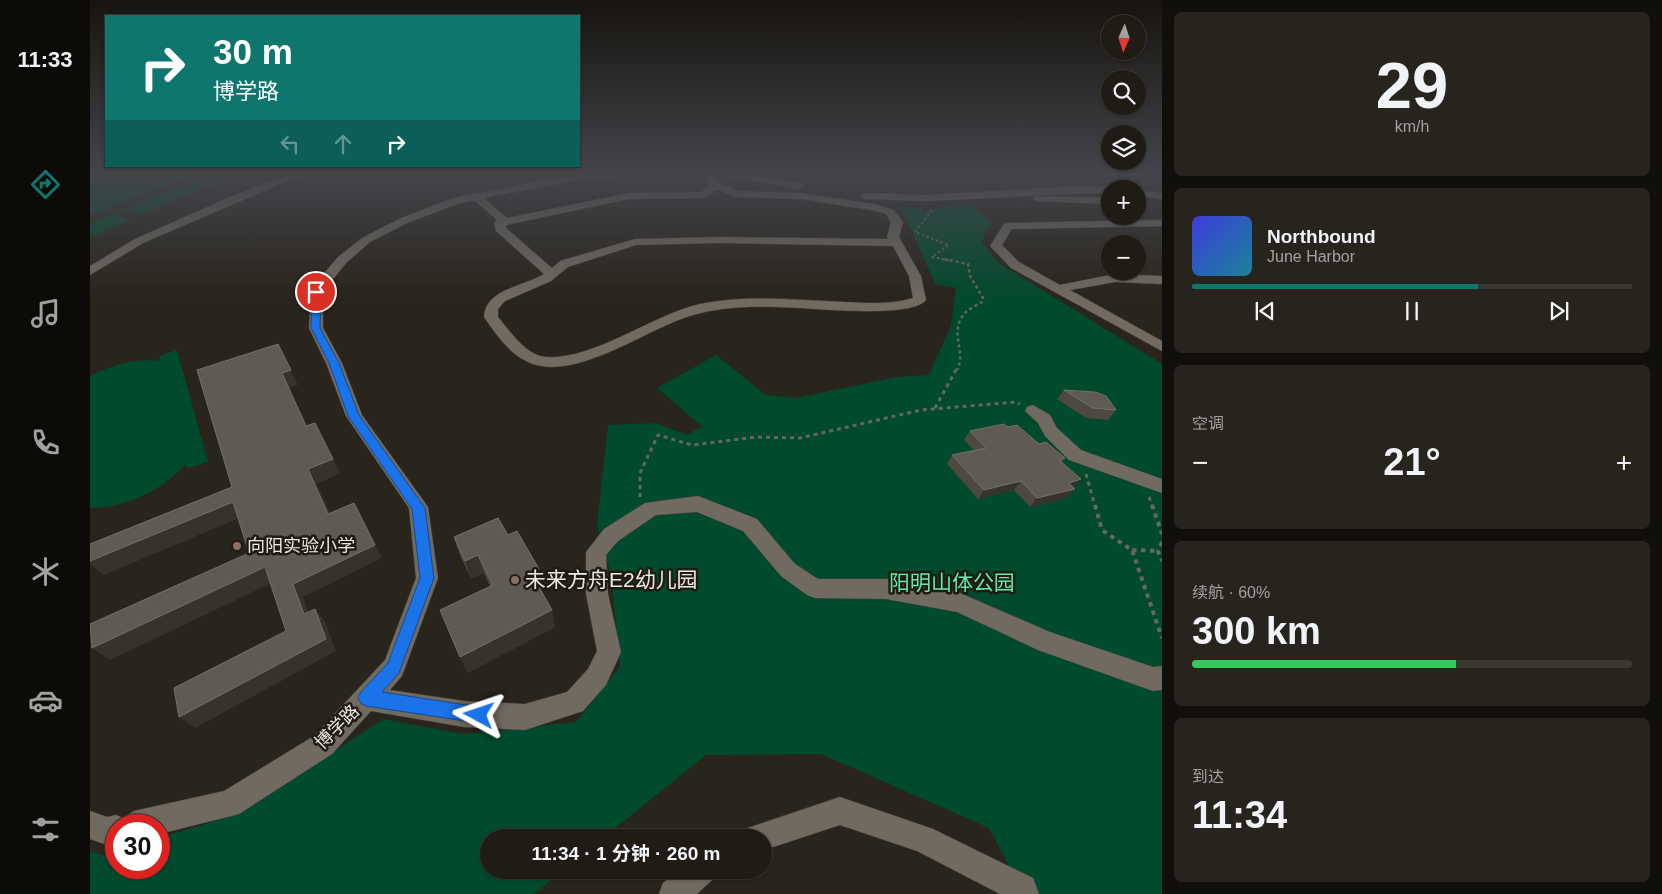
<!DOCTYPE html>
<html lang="zh">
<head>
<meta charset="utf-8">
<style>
	:root { --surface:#1f1b15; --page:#27241e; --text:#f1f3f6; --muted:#a1a1a0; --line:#3c3934; --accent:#0f766e }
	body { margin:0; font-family:Helvetica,"Noto Sans SC",sans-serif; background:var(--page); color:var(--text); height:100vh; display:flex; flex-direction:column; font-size:19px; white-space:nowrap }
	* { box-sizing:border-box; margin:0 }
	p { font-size:16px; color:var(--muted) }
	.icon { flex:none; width:28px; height:28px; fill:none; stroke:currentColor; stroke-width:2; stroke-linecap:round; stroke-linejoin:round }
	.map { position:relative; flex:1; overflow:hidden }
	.side { display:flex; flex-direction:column; gap:12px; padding:12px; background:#110f0c; width:500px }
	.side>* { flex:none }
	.guide { position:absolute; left:15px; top:15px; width:475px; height:152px; border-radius:0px; box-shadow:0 1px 4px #0004,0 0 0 1px var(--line); background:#0f766e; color:#fff; overflow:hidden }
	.needle { width:32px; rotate:183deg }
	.fabs { position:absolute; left:1011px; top:15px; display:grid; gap:10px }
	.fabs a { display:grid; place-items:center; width:45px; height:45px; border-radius:50%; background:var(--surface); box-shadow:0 1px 4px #0004,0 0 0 1px var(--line); font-size:25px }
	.speed { position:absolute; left:15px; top:814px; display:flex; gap:10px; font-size:25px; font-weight:700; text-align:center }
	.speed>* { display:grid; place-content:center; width:65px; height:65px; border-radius:50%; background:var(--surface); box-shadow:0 1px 4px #0004,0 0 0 1px var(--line); line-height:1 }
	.speed .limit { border:8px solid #d22; background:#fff; color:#111 }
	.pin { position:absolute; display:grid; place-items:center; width:42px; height:42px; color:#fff; margin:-21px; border:2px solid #fff; border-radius:50%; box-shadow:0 1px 5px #0007 }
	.me { position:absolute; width:55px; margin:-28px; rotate:275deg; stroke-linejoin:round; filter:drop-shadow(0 0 4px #0008) }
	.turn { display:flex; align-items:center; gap:18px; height:105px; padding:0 25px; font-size:22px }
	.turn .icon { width:65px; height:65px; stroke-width:2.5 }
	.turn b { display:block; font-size:35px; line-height:42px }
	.lanes { display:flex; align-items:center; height:48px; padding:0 25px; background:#0003; justify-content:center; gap:25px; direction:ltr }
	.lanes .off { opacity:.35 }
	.big { font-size:38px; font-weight:700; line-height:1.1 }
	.side .tile { flex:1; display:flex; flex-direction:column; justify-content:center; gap:8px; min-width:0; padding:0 18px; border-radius:8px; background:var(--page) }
	.side .dial { align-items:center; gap:0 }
	.dial b { font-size:65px; line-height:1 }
	.song { display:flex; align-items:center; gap:15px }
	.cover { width:60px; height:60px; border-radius:8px; background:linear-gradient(135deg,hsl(240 70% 55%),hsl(190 70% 35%)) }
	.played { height:5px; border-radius:2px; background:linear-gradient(90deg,var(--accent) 65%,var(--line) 65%) }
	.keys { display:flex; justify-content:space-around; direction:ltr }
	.heat { display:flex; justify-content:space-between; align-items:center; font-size:28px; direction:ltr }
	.charge { height:8px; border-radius:4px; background:linear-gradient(90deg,#34c759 60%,var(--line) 0) }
	.trip { position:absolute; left:390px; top:829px; width:292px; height:50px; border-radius:25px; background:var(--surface); box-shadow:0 1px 4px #0004,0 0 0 1px var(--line); font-weight:700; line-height:50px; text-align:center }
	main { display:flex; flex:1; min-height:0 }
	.menu { display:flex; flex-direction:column; width:90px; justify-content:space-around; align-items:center; background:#0c0b08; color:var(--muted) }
	.menu .icon { width:35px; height:35px }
	.menu .on { color:var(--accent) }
	.menu b { font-size:22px; color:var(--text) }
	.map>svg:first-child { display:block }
</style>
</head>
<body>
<main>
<nav class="menu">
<b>11:33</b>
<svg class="icon on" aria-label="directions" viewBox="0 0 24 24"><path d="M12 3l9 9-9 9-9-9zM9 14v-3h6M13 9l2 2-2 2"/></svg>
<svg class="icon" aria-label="music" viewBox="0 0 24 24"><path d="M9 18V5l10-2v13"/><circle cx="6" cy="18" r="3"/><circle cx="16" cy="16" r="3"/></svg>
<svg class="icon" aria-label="phone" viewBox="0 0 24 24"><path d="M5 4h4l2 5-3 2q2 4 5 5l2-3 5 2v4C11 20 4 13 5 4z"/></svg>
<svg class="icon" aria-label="climate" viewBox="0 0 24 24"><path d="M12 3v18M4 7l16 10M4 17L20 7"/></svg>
<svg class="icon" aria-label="car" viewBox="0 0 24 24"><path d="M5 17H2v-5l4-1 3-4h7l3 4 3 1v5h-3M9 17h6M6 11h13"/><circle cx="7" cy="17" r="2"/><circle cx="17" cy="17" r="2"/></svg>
<svg class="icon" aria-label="filters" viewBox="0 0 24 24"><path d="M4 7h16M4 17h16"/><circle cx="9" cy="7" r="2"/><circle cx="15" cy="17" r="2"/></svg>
</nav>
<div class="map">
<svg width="1072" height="894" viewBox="0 0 1072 894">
	<rect width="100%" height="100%" fill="#29241c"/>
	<!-- green -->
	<g fill="#004a2d">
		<path d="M0,173H105L0,216Z"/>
		<path d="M106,179L124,184L52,214L34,209Z"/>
		<path d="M881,204L903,224L897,227L892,242L907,262L1072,364V894H934L899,828L731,754L616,755L514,837L399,838V870H474L444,894H0V850L12,855L26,851V868H69V838L151,813L293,719L373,734L486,722L530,667L521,575L507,524L518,425L566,423L597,435L612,426L567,388L626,355L676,395L706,398L806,377L839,375L861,326L866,288L845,284L811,206L836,210Z"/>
		<path d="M23,214L41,220L0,237V223Z"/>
		<path d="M87,350L118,462L98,468L95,465C71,491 36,508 0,508V376C22,365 45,358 70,361L69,356Z"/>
	</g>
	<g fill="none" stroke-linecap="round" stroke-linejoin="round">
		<defs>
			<g id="street">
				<path d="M201,173H216L53,243L0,275V266L45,239L140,197Z"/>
				<path d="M535,173L530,176L486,180L394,198L417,218L539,193L611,192L620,185L615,178L620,175L630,184L648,191L710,193L784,204L804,210L813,222L809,237L831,276L836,300C822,318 732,309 709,308C673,306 635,305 600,316C556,329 481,385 436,361C418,352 405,333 394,317C395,289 435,286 454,274L406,231L404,223L407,220L384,200L370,203L317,223L280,242L256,263L233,292V328L252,363L272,415L338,507L348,578L312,676L300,690L374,701L435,704L477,692L498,669L507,651L496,594V552L514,529L555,503L608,496L667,519L705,564L728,579H796L870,593L960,632L1063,667L1072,666V690L1063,691L948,650L867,612L796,599L725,598L717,595L691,576L653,531L607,512L566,515L528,541L516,555L518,594L531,652L516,685L493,711L435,730L374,727L281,711L242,754L149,814L69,834V825H26V843L17,845L0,839V811L17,817L26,815L33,818L44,811L134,791L224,736L295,660L326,578L319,508L256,416L236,363L219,328L221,289L248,257L272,238L309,219L363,198L486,174ZM627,190L647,197L710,199L782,210L796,214L801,222L797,237L799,239L629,237L545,239L470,261L462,268L416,228V225L539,199L613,198ZM629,243L803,246L819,276L823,298C801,305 777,303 755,302C707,300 657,294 610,304C562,315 504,360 456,357C436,356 420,331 408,317V309L415,301L461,281L478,267L546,245Z"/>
				<path d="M623,173H649L709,183L714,186L709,189Z"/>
				<path d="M989,186H1020L1025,189H1020V192L836,201L774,199L769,196L774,193L836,195Z"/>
				<path d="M1048,190L1072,193V199L1048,196Z"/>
				<path d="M948,196L1020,198V204L944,201V197Z"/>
				<path d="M1072,220V226L922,229L912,245L929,262L970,285L1025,274L1072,276V284L1025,282L980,290L1072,341V351L921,268L900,246L914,224L918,223Z"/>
				<path d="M943,405L960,415L967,428L991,450L1072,479V493L979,460L955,436L948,423L935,411L937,407Z"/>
				<path d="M750,797L843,829L943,878L949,894H910L827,851L750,825L674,850V838H654L658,828Z"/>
				<path d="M589,870H627L622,880L607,894H569L573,883Z"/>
			</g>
		</defs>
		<!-- street casing -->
		<use href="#street" stroke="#46423b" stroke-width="1"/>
		<!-- path-far3 -->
		<path stroke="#6a655e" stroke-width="2" stroke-dasharray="2.5 2.5" stroke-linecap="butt" d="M842,210L825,232L859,245L842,257L861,261"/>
		<!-- path-far2 -->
		<path stroke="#6a655e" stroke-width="2.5" stroke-dasharray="3 3" stroke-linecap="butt" d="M854,259L878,264L880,276L893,298L892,302C887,305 879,309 875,313C858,332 877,352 867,370"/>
		<!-- path-far1 -->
		<g stroke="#6a655e" stroke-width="3" stroke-dasharray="4 4" stroke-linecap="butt">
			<path d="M845,408L867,368"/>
			<path d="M996,474L1005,506"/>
			<path d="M550,497V473L568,435L602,445L666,437L710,438L831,410L926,402L930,404"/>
			<path d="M1059,497L1062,506"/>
		</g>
		<!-- path -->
		<g stroke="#6a655e" stroke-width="4" stroke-dasharray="4.5 4.5" stroke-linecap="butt">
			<path d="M1005,505L1012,530L1042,550L1072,638"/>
			<path d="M1062,505L1072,534"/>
			<path d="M1072,542L1068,551L1072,561"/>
			<path d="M1042,550L1068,551"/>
		</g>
		<!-- street -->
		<use href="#street" fill="#706a60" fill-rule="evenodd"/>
	</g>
	<!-- wall -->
	<g fill="#4e4940">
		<path d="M974,390L1026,410L1018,420L996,418L967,399Z"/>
		<path d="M918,427L975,458L972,462L985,489L977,498L940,507L924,490L888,499L857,464L862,455L884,450L874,440L880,431Z"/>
		<path d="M418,535L449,569L453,587L450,588L462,610L465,627L377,673L400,586L394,573L381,579L370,555L364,537Z"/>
	</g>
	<!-- shaded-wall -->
	<g fill="#38332a">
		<path d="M188,344L208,385L199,388L224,440L216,426L192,373Z"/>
		<path d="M225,423L250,473L227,484L247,528L238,514L218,469Z"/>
		<path d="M991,479L984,488L979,483Z"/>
		<path d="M931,481L924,490L888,499L894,490Z"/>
		<path d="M985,489L977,498L940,507L947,498Z"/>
		<path d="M143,502L154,516L14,575L0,564V561Z"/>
		<path d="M264,503L292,558L213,597L224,627L214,614L203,584Z"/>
		<path d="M388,555L394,573L381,579L375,561Z"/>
		<path d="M175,567L186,581L20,660L2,648Z"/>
		<path d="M449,569L453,587L445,590L441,573Z"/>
		<path d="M225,609L235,622L246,651L105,728L89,717Z"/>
		<path d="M462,610L465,627L377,673L370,657Z"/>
	</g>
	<!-- building -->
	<g fill="#5f5a52" stroke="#757068">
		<path d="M188,344L201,370L192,373L216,426L225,423L243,459L218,469L238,514L264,503L285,545L203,584L214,614L225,609L236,639L89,717L84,688L196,631L175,567L2,648L0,624L159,553L143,502L0,561V544L142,487L107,370Z"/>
		<path d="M974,390L1005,392L1016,396L1026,410L1003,408Z"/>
		<path d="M914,424L918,427L927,425L949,444L956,442L975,458L969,460L991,479L979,483L985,489L947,498L931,481L894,490L862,455L896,448L880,431Z"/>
		<path d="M408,518L418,535L427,531L449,569L441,573L462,610L370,657L350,610L403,585L388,555L375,561L364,537Z"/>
	</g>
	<!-- sky -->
	<linearGradient id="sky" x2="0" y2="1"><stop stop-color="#17140f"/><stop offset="0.58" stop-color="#43454b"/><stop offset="1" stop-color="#43454b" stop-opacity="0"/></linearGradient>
	<rect width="1072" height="299" fill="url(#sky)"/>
	<!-- route -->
	<path fill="#1a73e8" stroke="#114b97" d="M226,289L231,292L230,328L249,363L269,415L335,508L344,578L309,673L292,692L389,707L395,709L397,715L395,721L389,723L276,706L271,703L268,698L271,692L298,663L330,578L322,509L258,416L239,363L221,328L222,292Z"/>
	<!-- markers -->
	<g fill="#8d6e63" stroke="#1f1b13" stroke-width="2">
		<circle cx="147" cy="546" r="5"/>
		<circle cx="425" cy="580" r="5"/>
	</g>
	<g text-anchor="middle" stroke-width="5" stroke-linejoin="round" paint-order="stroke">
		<!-- poi labels -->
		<g font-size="18" fill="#ece8e3" stroke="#1f1b13" text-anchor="start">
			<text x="157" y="552">向阳实验小学</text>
		</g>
		<!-- street labels -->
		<g font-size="18" fill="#ece8e3" stroke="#1f1b13">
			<text transform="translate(247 727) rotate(-45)" y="6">博学路</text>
		</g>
		<!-- near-poi labels -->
		<g font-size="21" fill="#ece8e3" stroke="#1f1b13" text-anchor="start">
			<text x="435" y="587">未来方舟E2幼儿园</text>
		</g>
		<!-- near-park labels -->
		<g font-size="21" fill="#60eaa7" stroke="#1f1b13">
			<text x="862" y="590">阳明山体公园</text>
		</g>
	</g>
</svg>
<div class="fabs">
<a><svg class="needle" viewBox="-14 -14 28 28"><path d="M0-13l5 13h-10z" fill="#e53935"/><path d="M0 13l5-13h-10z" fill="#a1a1a0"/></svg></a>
<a><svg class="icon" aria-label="search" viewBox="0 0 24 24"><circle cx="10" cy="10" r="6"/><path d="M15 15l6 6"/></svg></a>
<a><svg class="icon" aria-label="layers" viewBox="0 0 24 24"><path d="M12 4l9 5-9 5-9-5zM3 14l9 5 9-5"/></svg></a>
<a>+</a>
<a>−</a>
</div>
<div class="speed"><div class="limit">30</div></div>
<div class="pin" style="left:226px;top:292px;background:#d93025"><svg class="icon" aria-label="arrive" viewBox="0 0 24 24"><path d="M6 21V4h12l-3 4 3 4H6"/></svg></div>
<svg class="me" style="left:389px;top:715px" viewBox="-20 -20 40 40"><path d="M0-17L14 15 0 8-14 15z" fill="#1a73e8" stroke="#fff" stroke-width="4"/></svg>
<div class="trip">11:34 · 1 分钟 · 260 m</div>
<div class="guide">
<div class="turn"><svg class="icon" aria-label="right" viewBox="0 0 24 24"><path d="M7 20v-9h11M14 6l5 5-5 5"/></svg><div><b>30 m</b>博学路</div></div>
<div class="lanes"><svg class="icon off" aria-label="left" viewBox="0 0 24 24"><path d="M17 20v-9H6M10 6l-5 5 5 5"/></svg><svg class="icon off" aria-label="ahead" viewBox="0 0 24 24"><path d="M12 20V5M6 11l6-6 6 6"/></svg><svg class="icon" aria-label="right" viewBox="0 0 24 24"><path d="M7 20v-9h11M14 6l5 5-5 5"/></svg></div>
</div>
</div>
<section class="side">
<div class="tile dial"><b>29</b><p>km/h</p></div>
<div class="tile">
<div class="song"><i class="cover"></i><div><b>Northbound</b><p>June Harbor</p></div></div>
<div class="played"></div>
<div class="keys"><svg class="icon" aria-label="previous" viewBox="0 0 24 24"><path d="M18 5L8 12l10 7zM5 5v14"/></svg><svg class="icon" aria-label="pause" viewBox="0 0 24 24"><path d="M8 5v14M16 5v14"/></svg><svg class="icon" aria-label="next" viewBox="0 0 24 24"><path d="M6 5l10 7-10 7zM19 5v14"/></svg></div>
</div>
<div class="tile"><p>空调</p>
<div class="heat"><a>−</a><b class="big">21°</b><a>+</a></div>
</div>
<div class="tile"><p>续航 · 60%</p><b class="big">300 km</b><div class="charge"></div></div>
<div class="tile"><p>到达</p><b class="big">11:34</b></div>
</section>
</main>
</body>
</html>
